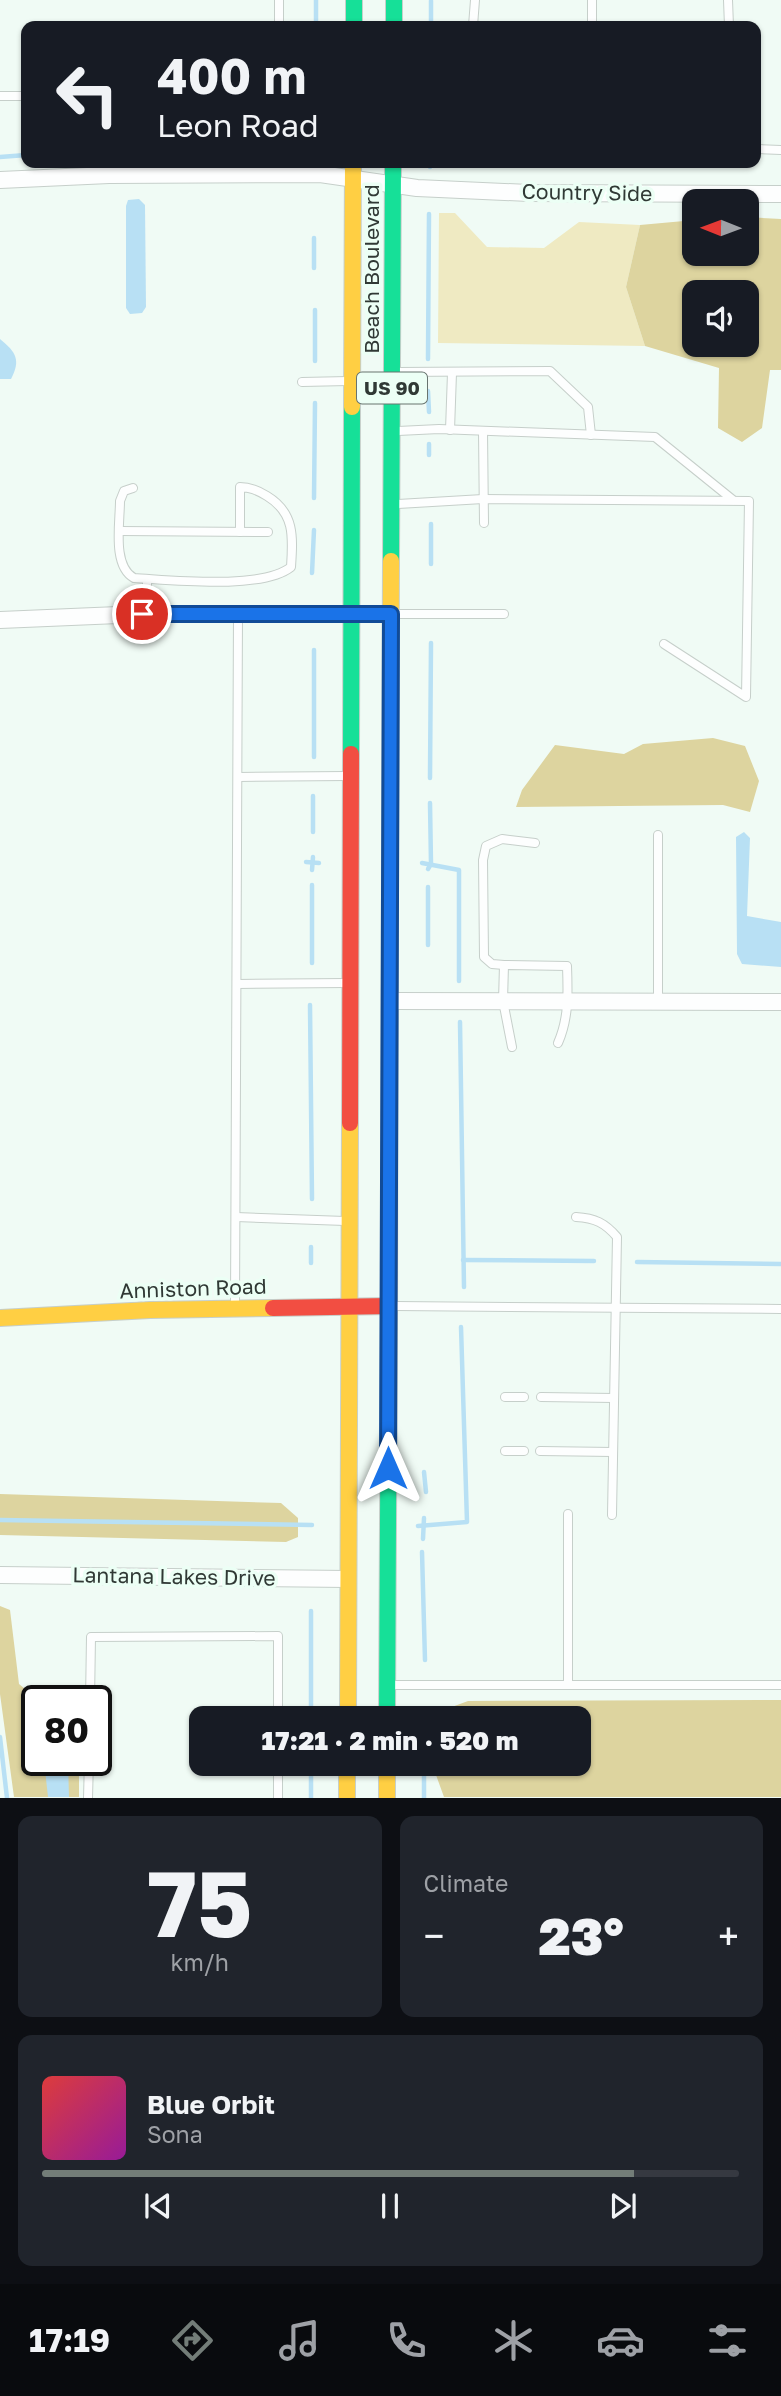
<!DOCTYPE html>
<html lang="en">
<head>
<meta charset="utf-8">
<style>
	:root { --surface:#171b24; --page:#20242c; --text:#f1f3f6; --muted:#9ea1a6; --line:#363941; --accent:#737d78 }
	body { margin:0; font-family:"Golos Text",sans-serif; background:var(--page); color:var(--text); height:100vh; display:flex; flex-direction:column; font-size:26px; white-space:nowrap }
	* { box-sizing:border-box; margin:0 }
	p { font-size:23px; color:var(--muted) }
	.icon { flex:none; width:38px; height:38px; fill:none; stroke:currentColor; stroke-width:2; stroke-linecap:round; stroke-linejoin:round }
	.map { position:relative; height:1798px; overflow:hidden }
	.side { display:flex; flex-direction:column; gap:18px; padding:18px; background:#0d0f14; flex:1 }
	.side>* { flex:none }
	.hud { position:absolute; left:21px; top:21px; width:740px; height:147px; border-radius:14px; box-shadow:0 2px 5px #0004; background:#171b24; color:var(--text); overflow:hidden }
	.needle { width:46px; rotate:271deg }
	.fabs { position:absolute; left:682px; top:189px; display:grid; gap:14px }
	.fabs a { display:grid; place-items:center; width:77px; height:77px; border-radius:14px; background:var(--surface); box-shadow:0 2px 5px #0004; font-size:35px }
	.speed { position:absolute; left:21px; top:1685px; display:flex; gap:14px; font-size:35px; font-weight:700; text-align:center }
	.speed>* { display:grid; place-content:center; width:91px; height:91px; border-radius:50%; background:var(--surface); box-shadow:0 2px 5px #0004; line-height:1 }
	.speed .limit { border:4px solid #111; border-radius:10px; background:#fff; color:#111 }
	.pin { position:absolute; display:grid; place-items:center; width:60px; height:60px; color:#fff; margin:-30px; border:4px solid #fff; border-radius:50%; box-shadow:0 2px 7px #0007 }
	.me { position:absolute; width:77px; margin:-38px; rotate:0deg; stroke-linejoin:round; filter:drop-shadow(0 0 5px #0008) }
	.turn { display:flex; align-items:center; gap:24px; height:147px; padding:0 21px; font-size:32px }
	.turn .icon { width:91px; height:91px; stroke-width:2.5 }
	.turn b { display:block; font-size:49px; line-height:60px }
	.big { font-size:52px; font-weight:800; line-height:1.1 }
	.side .tile { flex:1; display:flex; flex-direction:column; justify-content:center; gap:10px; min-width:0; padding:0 24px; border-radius:14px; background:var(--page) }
	.side .dial { align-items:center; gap:0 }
	.dial b { font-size:91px; line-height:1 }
	.song { display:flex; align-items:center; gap:21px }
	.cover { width:84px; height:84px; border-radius:10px; background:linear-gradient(135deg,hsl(0 70% 55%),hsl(300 70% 35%)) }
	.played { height:7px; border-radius:4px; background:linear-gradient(90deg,var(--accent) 85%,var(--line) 85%) }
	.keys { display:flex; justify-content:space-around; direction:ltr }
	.heat { display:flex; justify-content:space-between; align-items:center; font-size:38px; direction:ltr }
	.side .tiles { flex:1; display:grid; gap:18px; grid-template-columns:1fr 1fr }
	.tile:last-child { grid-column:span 2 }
	.trip { position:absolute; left:189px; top:1706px; width:402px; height:70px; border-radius:14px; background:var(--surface); box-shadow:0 2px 5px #0004; font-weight:800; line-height:70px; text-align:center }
	.menu { display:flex; height:112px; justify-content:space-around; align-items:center; background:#090b0e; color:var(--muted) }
	.menu .icon { width:49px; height:49px }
	.menu .current { color:var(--accent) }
	.menu b { font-size:32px; color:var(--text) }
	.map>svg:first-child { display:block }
</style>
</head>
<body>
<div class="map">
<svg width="781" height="1798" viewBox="0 0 781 1798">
	<rect width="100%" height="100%" fill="#f0fbf5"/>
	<!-- green -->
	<path fill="#efeac2" d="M439,213H455L487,247L544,248L579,222L640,225L626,287L645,346L438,343Z"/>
	<!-- forest -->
	<g fill="#ddd49f" fill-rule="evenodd">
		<path d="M747,217L781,219V370H770L762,428L742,442L718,428L719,368L645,346L626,287L640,225L695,220V254H747ZM747,292V345H695V292Z"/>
		<path d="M713,738L745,746L759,781L750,812L723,805L516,807L522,790L555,745L624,754L643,744Z"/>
		<path d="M0,1494L281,1503L298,1518V1537L286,1542L0,1535Z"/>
		<path d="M0,1606L10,1610L19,1684L25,1689L70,1692L77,1701H37V1760L79,1761V1797H14L0,1694Z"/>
		<path d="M781,1700V1797H444L432,1764H579V1718H433V1714L468,1701Z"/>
	</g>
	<!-- water -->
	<g fill="#b8e0f4">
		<path d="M139,199L145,205L146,307L142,313L130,314L126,308V206L128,200Z"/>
		<path d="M0,339C16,352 21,360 11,379H0Z"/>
		<path d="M744,832L750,838L747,916L781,922V967L742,964L737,954L736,837Z"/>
		<path d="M44,1761H68L69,1797H48Z"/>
	</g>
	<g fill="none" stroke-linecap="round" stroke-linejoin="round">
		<!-- stream -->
		<g stroke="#b8e0f4" stroke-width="4.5">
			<path d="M431,1V26"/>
			<path d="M316,26V0"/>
			<path d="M0,157L26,155"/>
			<path d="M430,167V163"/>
			<path d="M314,268V238"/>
			<path d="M428,359L429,214"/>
			<path d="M315,361V310"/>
			<path d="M428,391L429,412"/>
			<path d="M429,444V455"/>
			<path d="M314,498L315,403"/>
			<path d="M431,524V564"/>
			<path d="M312,573L314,530"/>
			<path d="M314,757V650"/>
			<path d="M430,778L431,643"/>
			<path d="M313,796V832"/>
			<path d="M306,862L319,863"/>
			<path d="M422,863L459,870V981"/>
			<path d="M428,869L431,864L430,803"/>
			<path d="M312,870L313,857"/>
			<path d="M312,885V963"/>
			<path d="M428,945V887"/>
			<path d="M310,1005L312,1199"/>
			<path d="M460,1022L464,1287"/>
			<path d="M311,1247V1263"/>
			<path d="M463,1260L594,1261"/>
			<path d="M637,1262L781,1264"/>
			<path d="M424,1472L426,1492"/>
			<path d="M0,1520L312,1525"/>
			<path d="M418,1526L467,1522L461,1327"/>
			<path d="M423,1539L424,1518"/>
			<path d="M422,1552L425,1660"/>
			<path d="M311,1718V1611"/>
			<path d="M0,1737L7,1798"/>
			<path d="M311,1798V1764"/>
			<path d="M424,1798V1764"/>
		</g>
		<defs>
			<g id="lane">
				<path d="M728,0L729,26"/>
				<path d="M279,26V0"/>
				<path d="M473,26L475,0"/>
				<path d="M592,26V0"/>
				<path d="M0,96H26"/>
				<path d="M756,149L781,150"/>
				<path d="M399,372L550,371L588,407L591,435"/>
				<path d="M302,382L348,381"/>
				<path d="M450,430L452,373"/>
				<path d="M398,431L439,429L655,437L733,500"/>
				<path d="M483,431L484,523"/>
				<path d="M133,488L124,491L120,501C120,523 112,566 134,578C172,580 262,590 291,567C293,537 295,513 267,496C259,491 250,487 240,487V532"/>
				<path d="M398,504L483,499L749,501L746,697L664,644"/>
				<path d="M120,531L268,532"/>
				<path d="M147,614V579"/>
				<path d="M397,614H504"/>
				<path d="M238,777L347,776"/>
				<path d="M504,965L492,964L484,957L483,860L486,846L502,839L535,843"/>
				<path d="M237,984L346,983"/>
				<path d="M658,1002V835"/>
				<path d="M512,1047L503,1001L504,965L567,966C568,993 569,1018 558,1043"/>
				<path d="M236,1217L345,1221"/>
				<path d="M576,1217C595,1218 605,1223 617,1237L612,1515"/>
				<path d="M235,1306L238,614"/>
				<path d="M395,1306L781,1309"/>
				<path d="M505,1397H524"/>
				<path d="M541,1397L614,1398"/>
				<path d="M505,1451H524"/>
				<path d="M540,1451L613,1452"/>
				<path d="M568,1514V1684"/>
				<path d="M393,1685H781"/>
				<path d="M90,1701L91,1637L278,1636V1718"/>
				<path d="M278,1764V1798"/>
				<path d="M88,1798L89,1760"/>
			</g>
			<g id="street">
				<path d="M0,180L109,175L320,174L417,188L529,193L781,194"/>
				<path d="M0,620L142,614H391"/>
				<path d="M390,1001L781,1002"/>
				<path d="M0,1575L348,1579"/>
			</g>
			<g id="fast">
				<path d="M354,0V26"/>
				<path d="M394,0V26"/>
				<path d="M391,561L393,163"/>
				<path d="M351,754L352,407"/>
				<path d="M387,1718L389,1327"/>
			</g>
			<g id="slow">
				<path d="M352,407L353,163"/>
				<path d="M390,852L391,561"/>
				<path d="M0,1318L150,1310L273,1308"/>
				<path d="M348,1718L350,1123"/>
				<path d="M347,1764V1798"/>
				<path d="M387,1764V1798"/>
			</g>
			<g id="jam">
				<path d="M350,1123L351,754"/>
				<path d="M273,1308L388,1306"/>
				<path d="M389,1327L390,852"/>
			</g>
		</defs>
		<!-- lane casing -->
		<use href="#lane" stroke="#c6cfca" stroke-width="10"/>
		<!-- street casing -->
		<use href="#street" stroke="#c6cfca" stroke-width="18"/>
		<!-- fast casing -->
		<use href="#fast" stroke="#c6cfca" stroke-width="18"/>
		<!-- slow casing -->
		<use href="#slow" stroke="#c6cfca" stroke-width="18"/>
		<!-- jam casing -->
		<use href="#jam" stroke="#c6cfca" stroke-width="18"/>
		<!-- lane -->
		<use href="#lane" stroke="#fdfefe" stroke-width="8"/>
		<!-- street -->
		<use href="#street" stroke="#fdfefe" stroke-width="16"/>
		<!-- fast -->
		<use href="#fast" stroke="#16e098" stroke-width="16"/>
		<!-- slow -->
		<use href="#slow" stroke="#ffcf43" stroke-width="16"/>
		<!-- jam -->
		<use href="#jam" stroke="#f24e42" stroke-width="16"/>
	</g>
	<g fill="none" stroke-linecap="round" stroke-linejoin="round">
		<defs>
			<path id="route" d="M142,614H391L388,1468"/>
		</defs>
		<!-- route casing -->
		<use href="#route" stroke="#114b97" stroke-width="18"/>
		<!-- route -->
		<use href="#route" stroke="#1a73e8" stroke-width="12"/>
	</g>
	<g text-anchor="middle" stroke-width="7" stroke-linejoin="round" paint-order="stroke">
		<!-- shield labels -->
		<rect fill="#ecfff5" stroke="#68746f" stroke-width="2" x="357" y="372.5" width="70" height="31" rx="5"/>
		<g font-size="19" font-weight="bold" fill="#303935">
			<text x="392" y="395">US 90</text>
		</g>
		<!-- street labels -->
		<g font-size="21" fill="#303935" stroke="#ecfff5">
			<text transform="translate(587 193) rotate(1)" y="7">Country Side</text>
			<text transform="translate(372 269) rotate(-90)" y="7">Beach Boulevard</text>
			<text transform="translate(193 1289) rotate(-2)" y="7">Anniston Road</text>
			<text transform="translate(174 1577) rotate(1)" y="7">Lantana Lakes Drive</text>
		</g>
	</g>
</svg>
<div class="fabs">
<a><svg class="needle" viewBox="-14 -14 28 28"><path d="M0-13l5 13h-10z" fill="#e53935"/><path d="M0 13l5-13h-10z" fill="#9ea1a6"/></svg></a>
<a><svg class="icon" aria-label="sound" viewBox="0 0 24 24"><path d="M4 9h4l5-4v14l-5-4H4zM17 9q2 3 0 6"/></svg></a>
</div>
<div class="speed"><div class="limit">80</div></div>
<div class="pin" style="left:142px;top:614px;background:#d93025"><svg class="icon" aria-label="arrive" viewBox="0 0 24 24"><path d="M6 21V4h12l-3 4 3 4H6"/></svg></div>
<svg class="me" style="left:388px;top:1468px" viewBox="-20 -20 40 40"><path d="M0-17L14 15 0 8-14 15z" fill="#1a73e8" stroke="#fff" stroke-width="4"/></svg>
<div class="trip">17:21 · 2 min · 520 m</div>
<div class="hud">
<div class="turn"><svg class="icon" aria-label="left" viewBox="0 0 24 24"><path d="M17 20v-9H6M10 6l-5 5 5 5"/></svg><div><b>400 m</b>Leon Road</div></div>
</div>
</div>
<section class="side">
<div class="tiles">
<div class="tile dial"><b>75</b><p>km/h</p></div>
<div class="tile"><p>Climate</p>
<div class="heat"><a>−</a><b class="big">23°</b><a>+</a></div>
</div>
<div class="tile">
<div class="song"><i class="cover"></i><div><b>Blue Orbit</b><p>Sona</p></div></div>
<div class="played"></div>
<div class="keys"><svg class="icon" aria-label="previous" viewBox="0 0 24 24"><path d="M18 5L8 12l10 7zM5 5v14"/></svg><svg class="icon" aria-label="pause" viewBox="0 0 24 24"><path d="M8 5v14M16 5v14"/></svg><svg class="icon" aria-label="next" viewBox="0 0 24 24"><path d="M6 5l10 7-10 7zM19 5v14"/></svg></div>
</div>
</div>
</section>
<nav class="menu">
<b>17:19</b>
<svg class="icon current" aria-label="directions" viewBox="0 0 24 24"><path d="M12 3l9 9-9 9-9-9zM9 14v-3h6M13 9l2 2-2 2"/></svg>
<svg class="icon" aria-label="music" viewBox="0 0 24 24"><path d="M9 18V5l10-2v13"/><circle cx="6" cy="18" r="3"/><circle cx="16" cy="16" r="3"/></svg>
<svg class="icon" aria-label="phone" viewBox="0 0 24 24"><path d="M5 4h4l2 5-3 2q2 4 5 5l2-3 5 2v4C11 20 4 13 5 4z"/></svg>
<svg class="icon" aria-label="climate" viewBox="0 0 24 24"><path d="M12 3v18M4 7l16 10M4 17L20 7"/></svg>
<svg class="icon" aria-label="car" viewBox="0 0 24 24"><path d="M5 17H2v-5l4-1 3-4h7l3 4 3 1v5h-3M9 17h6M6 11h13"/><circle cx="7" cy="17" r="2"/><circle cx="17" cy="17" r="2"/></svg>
<svg class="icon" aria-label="filters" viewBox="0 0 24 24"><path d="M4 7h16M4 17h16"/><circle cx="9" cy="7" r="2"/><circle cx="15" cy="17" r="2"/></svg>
</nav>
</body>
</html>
